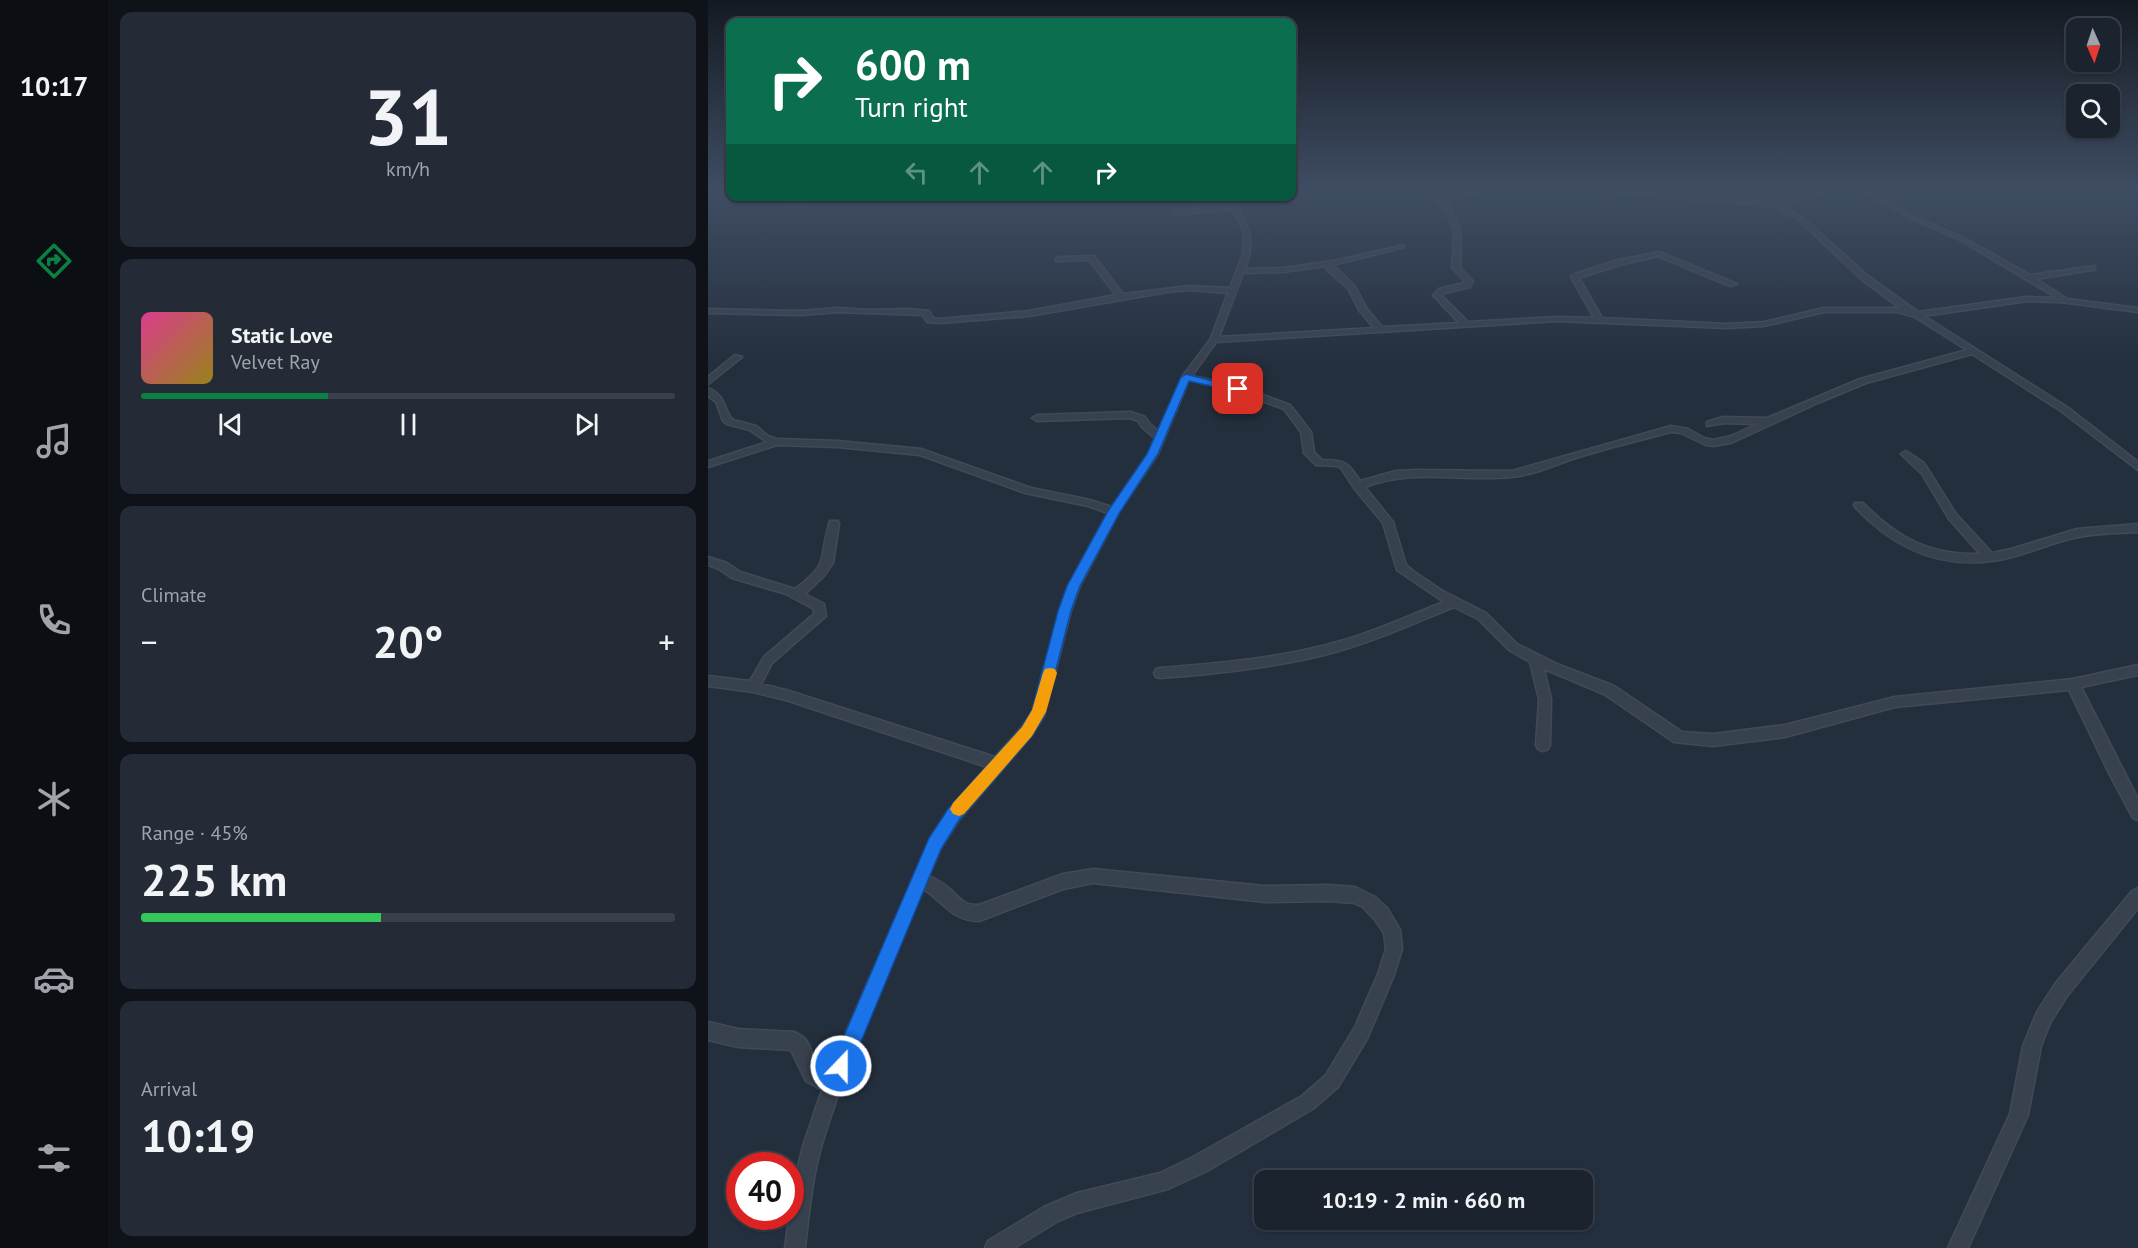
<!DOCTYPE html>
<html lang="en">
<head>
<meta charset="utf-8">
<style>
	:root { --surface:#1b232e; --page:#242b36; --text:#f1f3f6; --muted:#a0a4aa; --line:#39404a; --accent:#0b8043 }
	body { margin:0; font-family:"PT Sans",sans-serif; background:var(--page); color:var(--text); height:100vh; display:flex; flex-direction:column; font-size:22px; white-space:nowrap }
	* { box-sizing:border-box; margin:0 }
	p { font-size:20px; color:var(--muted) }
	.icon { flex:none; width:33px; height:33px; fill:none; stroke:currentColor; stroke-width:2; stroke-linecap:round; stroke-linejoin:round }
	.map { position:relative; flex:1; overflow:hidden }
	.sheet { display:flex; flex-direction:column; gap:12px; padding:12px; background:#0f1319; width:600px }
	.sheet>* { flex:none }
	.banner { position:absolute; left:18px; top:18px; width:570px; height:183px; border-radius:12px; box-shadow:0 2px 4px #0004,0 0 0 2px var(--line); background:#0b6e4f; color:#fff; overflow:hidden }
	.needle { width:39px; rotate:177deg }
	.buttons { position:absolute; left:1358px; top:18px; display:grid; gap:12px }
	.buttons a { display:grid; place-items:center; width:54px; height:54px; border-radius:12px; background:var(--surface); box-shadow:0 2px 4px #0004,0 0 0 2px var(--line); font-size:30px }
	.speed { position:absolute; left:18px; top:1152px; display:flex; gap:12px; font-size:30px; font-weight:700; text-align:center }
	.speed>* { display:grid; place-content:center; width:78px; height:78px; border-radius:50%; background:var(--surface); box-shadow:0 2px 4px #0004,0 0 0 2px var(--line); line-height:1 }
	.speed .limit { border:9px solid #d22; background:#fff; color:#111 }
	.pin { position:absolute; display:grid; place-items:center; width:51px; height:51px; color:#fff; margin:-26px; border-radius:12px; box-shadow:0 3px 9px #0006 }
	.me { position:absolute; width:66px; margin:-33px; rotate:22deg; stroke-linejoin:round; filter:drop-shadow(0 0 4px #0008) }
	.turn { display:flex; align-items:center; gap:21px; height:126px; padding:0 30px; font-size:27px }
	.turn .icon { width:78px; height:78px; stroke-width:2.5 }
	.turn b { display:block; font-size:42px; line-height:51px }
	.lanes { display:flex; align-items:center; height:57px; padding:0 30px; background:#0003; justify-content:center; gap:30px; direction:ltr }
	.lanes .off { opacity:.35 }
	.big { font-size:45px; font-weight:700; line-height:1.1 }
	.sheet .card { flex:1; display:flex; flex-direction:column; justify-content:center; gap:9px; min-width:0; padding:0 21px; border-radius:12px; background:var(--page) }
	.sheet .dial { align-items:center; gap:0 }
	.dial b { font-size:78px; line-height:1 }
	.song { display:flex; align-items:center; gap:18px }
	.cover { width:72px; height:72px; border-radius:9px; background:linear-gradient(135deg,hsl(330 70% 55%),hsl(50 70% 35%)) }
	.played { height:6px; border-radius:3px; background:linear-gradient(90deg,var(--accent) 35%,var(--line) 35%) }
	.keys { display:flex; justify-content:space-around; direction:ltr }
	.heat { display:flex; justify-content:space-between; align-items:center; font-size:33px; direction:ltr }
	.charge { height:9px; border-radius:4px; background:linear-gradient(90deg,#34c759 45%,var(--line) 0) }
	.trip { position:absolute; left:546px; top:1170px; width:339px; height:60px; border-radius:12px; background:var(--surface); box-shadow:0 2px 4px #0004,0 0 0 2px var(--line); font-weight:700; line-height:60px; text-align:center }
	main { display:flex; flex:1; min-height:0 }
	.tabs { display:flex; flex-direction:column; width:108px; justify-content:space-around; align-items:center; background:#0b0e12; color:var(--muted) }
	.tabs .icon { width:42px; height:42px }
	.tabs .current { color:var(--accent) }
	.tabs b { font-size:27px; color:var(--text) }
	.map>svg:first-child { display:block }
</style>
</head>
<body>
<main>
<nav class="tabs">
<b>10:17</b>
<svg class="icon current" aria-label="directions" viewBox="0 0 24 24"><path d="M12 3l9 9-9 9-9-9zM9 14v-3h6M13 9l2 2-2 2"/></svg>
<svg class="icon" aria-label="music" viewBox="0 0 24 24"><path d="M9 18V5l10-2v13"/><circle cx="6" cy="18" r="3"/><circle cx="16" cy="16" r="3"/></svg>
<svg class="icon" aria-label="phone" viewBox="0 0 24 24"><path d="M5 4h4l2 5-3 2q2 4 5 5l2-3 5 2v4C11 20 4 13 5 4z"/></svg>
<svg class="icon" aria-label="climate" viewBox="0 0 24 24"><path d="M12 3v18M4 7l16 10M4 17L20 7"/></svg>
<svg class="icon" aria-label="car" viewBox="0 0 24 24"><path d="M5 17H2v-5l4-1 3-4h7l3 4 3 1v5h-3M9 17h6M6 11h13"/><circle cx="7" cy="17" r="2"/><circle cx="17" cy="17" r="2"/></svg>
<svg class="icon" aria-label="filters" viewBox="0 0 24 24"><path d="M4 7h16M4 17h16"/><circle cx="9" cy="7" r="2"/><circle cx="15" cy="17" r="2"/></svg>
</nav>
<section class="sheet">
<div class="card dial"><b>31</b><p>km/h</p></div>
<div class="card">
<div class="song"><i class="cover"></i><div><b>Static Love</b><p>Velvet Ray</p></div></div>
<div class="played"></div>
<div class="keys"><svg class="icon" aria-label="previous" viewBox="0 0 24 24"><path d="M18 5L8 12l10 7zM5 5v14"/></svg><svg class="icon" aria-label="pause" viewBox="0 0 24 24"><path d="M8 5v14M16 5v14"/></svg><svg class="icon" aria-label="next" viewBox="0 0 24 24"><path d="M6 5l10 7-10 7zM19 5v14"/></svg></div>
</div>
<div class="card"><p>Climate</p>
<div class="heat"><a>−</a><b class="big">20°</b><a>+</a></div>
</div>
<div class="card"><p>Range · 45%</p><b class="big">225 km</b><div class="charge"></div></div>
<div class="card"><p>Arrival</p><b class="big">10:19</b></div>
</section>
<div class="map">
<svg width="1430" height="1248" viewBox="0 0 1430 1248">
	<rect width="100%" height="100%" fill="#242f3e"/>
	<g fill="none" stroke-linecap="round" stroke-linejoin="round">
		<defs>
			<g id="minor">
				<path d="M770,190H780L736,201C757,227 753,236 752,268L765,281L762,287L737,293L733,295L760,322L849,317L886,318L863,277L864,275L906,261L951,252L1029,284L1022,286L950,256L911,265L871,278L894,318L1019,324L1056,322L1116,308H1192L1153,279L1093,222L1069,207L908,192L905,190H925L1062,202L1045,190H1052L1071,202C1089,194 1108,190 1128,190L1091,199L1076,205L1097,220L1159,275L1210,312L1319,297L1349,298L1252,240L1204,219L1152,190H1159L1208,217L1256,238L1322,275L1387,266V270H1384L1328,279L1359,299L1430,308V312L1352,302L1319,301L1216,316L1359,407L1430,462V470L1353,411L1264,354L1158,383L1112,402L1023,443L1005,446L998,445L973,433L963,432C933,440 903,447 874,456C850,463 828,475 803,477C753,482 705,468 657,487L685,522L698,565L705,571L733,590L778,613L809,644L849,664L906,686L974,732L1005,734L1077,725L1187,697L1365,679L1430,665V675L1373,687L1430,799V820L1425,818L1400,771L1361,690L1187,707L1077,737L1005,746L966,742L896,694L836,669L843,699L842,745L840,749L835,751L830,749L828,745L831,699L822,662L801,650L770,619L746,607C704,624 661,644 616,655C563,668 507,674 452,678L448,677L446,673L448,669L452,668C513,663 575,658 633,641C668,631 702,615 736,602L689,570L675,523L646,488L633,468L629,466L608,465L596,453L593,432L576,409L527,391L481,380L450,454L411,512L372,586L363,611L336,716L324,735L251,820L233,848L221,876C227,879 233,882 238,886C252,896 251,905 271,905L355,874L385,869L557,886L620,885L647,887L667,897L679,908L692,930L694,949L686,975L659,1039L630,1087L606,1108L499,1171L460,1189L369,1213L350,1221L306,1248H277L280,1241L336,1207L369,1193L452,1173L485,1157L594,1096L618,1075L647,1027L670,974L678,949L676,933L667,920L655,907L646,903L620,901L557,902L385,883L355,889L271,921C244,921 236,902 215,889C180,973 140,1057 114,1144C104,1178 101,1213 97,1248H77L85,1187L95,1146L114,1090L98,1081L83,1050L30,1047L0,1040V1022L30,1029L86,1032C109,1042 99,1056 111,1069C113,1071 117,1072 120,1074L222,839L241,810L279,767L78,700L45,692L0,686V676L42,681L56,657L106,614V609L78,594L24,578L11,569L0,565V557L19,563L32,572L87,589C123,562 110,561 121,524L122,521H130L131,524L125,563L116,576L97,594L116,604L118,616L64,663L53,684L78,690L287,757L314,727L325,711L351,611L360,586L400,513L380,506L317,493L212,455L130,447L69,445L0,467V461L59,442L42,430L19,424L15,421L8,402L0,396V388C20,397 14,408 25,420L48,426L60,436L69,439L130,441L213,449L323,488L382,500L404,507L440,454L447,438L434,427L430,421L422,418L329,421L324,418L329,415L423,412L437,417L441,423L450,431L474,377L502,340L520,293L481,290L459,292L321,316L232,323L219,322L215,315L130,312L92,315L0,313V309L92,311L130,308L161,310L200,309L221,311L225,318L232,319L321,311L408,295L381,260L348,261L347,259L351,257L386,256L415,294L481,286L522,288L535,254L536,232L525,209L467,215L464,213L467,211L523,205L519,196H525C539,225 549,237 537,269L575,268L625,261L696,245V247L625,265L646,285L659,309L674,327L751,323L725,295L731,289L756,283L757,281L744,268C746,233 751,229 729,200ZM618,266L620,271L640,288L651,310L666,328L511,337L535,273L575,272ZM1116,312H1190L1207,317L1259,350L1152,379L1059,418L1015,417L999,422V426L1016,423L1049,424L1023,436L1005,440L996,438L980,429L963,426L804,471L707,470L688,471L652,481C639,462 638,460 614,460L606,452L603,432L582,405L533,387L484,376L508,342L849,321L1019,328L1056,326Z"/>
				<path d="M59,196L81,199L216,196L81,203L65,201Z"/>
				<path d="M27,355L34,357L0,384V377Z"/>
				<path d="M1198,451L1216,463L1248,514L1284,553L1303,549L1369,529L1430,524V532C1409,533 1387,533 1366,538C1342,543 1320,554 1296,559C1236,571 1188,551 1147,507L1146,505L1147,503H1155C1189,538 1221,555 1272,554L1241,519L1214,474L1195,456L1193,454Z"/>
				<path d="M1430,888V908L1359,996L1342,1023L1333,1046L1320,1115L1260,1248H1240L1302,1114L1315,1046L1329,1012L1347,984L1424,891Z"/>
			</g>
		</defs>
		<!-- minor casing -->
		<use href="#minor" stroke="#414a57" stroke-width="3"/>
		<!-- minor -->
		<use href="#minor" fill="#38414e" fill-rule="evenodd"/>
	</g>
	<!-- sky -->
	<linearGradient id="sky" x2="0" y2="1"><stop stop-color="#141a22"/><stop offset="0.52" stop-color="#3f4d63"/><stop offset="1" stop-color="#3f4d63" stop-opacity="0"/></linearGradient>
	<rect width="1430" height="364" fill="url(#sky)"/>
	<!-- route -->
	<path fill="#1a73e8" stroke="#114b97" stroke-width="1.5" d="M478,374L535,389L530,392L481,381L450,454L412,512L372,586L363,611L336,716L324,736L251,820L233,849L140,1073L133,1076L126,1073L123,1066L221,838L240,809L314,727L324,710L350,611L359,586L400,511L439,454L473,377Z"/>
	<!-- slow -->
	<path fill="#f59e0b" d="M342,668L347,669L349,673L338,712L324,736L256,814L251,816L245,814L242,809L245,803L314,727L324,710L335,673L337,669Z"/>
</svg>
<div class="buttons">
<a><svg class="needle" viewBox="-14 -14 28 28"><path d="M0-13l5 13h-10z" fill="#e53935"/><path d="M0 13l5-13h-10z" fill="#a0a4aa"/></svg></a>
<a><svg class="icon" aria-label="search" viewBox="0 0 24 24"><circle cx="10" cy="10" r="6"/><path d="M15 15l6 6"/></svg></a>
</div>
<div class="speed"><div class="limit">40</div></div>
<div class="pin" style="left:530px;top:389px;background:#d93025"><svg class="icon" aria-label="arrive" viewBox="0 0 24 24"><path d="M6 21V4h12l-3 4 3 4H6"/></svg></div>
<svg class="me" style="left:133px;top:1066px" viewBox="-20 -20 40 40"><circle r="17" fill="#1a73e8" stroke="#fff" stroke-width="3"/><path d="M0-11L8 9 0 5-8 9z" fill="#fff"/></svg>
<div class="trip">10:19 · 2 min · 660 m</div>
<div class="banner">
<div class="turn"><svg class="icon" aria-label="right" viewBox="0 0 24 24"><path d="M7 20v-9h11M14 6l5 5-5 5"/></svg><div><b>600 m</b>Turn right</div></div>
<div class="lanes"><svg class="icon off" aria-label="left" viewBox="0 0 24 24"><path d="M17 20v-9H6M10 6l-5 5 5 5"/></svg><svg class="icon off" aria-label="ahead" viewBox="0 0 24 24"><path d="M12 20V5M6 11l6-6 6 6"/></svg><svg class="icon off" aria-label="ahead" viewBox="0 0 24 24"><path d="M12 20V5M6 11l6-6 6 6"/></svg><svg class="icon" aria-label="right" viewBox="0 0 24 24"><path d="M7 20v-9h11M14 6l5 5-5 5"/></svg></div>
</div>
</div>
</main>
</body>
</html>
